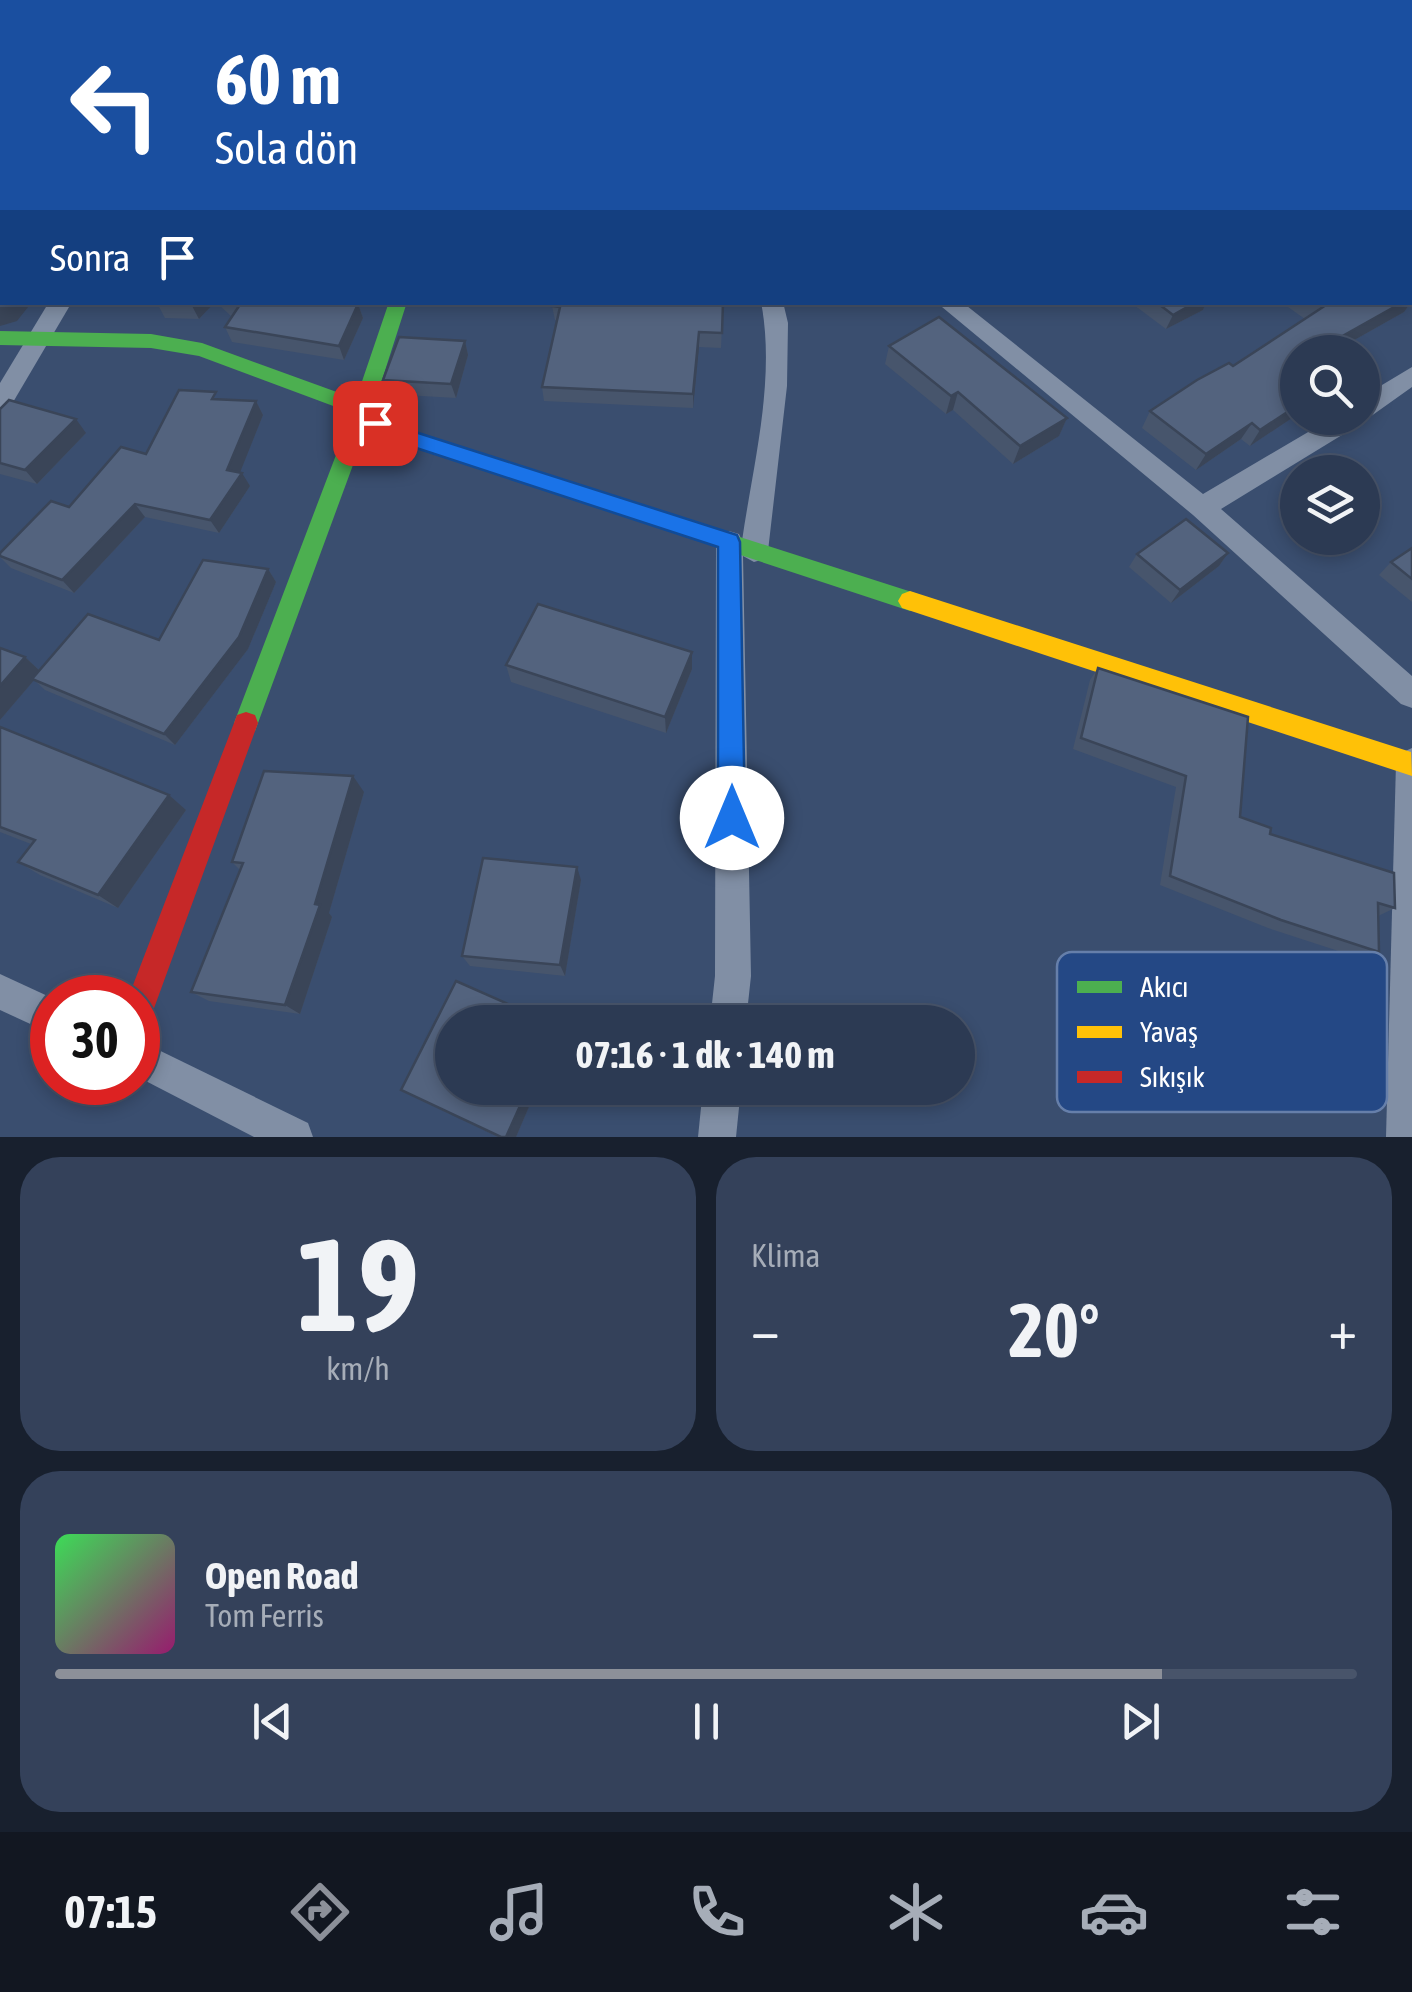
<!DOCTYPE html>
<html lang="tr">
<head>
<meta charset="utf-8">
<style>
	:root { --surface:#2c3a53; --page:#34415a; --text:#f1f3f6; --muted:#a6adb8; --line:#48546a; --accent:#8c9099 }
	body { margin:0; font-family:"Asap Condensed",sans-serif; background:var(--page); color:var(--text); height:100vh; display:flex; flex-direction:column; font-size:38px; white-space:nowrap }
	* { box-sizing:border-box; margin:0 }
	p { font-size:32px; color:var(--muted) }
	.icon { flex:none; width:55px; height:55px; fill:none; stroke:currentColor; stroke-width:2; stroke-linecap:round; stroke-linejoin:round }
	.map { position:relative; height:1137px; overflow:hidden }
	.panel { display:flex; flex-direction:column; gap:20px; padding:20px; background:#18202e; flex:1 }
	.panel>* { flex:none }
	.guide { position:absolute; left:0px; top:0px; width:1412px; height:305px; box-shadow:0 5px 15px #0003,0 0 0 2px var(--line); background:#1a4fa0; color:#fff; overflow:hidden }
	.fabs { position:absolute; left:1280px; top:335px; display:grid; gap:20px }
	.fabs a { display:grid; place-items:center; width:100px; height:100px; border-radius:50%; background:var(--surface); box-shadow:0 5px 15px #0003,0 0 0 2px var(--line); font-size:50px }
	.speed { position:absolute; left:30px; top:975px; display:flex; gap:20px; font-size:50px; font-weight:700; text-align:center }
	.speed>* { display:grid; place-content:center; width:130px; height:130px; border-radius:50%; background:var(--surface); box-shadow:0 5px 15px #0003,0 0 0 2px var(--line); line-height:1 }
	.speed .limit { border:15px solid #d22; background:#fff; color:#111 }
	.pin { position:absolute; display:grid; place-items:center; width:85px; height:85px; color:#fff; margin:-42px; border-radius:20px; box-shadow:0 5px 15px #0006 }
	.me { position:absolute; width:110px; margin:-55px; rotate:0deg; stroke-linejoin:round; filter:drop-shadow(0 0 8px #0008) }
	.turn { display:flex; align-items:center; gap:35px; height:210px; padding:0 50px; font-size:45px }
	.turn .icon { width:130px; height:130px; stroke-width:2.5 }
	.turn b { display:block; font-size:70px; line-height:85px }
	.then { display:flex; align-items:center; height:95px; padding:0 50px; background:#0003; gap:20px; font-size:38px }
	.big { font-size:75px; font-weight:700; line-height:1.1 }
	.panel .widget { flex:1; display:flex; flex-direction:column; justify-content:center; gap:15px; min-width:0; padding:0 35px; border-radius:40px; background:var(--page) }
	.panel .dial { align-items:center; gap:0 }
	.dial b { font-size:130px; line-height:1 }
	.song { display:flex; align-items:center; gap:30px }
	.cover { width:120px; height:120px; border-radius:15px; background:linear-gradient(135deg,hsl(130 70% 55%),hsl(320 70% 35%)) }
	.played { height:10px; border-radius:5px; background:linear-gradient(90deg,var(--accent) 85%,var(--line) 85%) }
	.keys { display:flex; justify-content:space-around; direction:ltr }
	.heat { display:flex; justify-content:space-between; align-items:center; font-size:55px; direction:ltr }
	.panel .tiles { flex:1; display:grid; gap:20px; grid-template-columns:1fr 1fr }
	.widget:last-child { grid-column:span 2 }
	.trip { position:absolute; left:435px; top:1005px; width:540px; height:100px; border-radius:50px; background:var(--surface); box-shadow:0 5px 15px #0003,0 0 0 2px var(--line); font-weight:700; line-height:100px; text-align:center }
	.menu { display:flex; height:160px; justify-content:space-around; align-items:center; background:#121721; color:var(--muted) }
	.menu .icon { width:70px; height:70px }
	.menu .on { color:var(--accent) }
	.menu b { font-size:45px; color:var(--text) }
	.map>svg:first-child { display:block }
</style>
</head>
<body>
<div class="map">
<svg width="1412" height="1137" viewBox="0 0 1412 1137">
	<rect width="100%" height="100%" fill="#3a4e6f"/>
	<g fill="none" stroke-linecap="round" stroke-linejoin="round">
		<!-- street -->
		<g fill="#818fa5" fill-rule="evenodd">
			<rect x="10" y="0" width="16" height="2"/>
			<path d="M917,0H936L937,2H918Z"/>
			<path d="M1410,83H1412V95L1410,94Z"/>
			<path d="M49,302H72L9,409L0,412V383Z"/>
			<path d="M761,302H783L788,323L787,386L768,551L764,559L754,562L743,556L751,976L746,1022H710L715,976L716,542L719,534L729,531L739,534L742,541C753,464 776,380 761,302Z"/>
			<path d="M936,302H962L1203,494L1332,418H1362V397L1412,367V387L1360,424L1221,509L1412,676V708L1401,704L1193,515Z"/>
			<path d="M1412,748V1137H1386L1396,763L1401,753Z"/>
			<path d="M0,974L52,998V1034L0,1010Z"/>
			<path d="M138,1040L308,1123L313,1137H254L138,1077Z"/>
			<path d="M703,1088H741L736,1137H698Z"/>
		</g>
		<!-- fast -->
		<path fill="#4caf50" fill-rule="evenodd" d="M389,302H407L373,408L382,418L409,431L918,594L922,601L918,608L910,611L395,441L367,427L258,723L255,731L246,734L237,731L234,723L352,413L199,356L151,348L0,345V331L151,334L202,343L356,399Z"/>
		<!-- slow -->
		<path fill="#ffc107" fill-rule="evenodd" d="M910,591L1411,752L1412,776L902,608L898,601L902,594Z"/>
		<!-- jam -->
		<path fill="#c62828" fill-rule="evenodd" d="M246,712L255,715L258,723L153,1011L148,1021L138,1026V998H128L234,723L237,715Z"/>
	</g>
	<!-- wall -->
	<g fill="#47556c">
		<path d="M1322,0H1407L1412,3V45H1410V2H1326Z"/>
		<path d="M2,87V136H0V90Z"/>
		<path d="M1412,293V301L1404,312L1333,352H1298V414L1250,446L1241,439L1196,470L1142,428L1150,411L1233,366L1305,319L1288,307L1291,302H1410Z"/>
		<path d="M215,302L199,319L165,318L157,303Z"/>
		<path d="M216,302L358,304L363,318L344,360L232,342L225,327L232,317Z"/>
		<path d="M723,302L721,348L699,347L693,408L544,401L542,387L557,321L555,320L552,306Z"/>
		<path d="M1130,302H1206L1203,310L1166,329Z"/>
		<path d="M465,341L468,355L456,398L388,394L383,380Z"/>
		<path d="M889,346L1067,418L1059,436L1013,464L953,410L946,414L885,364Z"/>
		<path d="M220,399L256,401L263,415L240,472L250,486L219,533L145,517L74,593L11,568L0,557V553L146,454Z"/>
		<path d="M0,409L86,433L37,484L0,474Z"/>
		<path d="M1412,548V602L1379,575L1391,562Z"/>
		<path d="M1228,553L1219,566L1171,603L1129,567L1137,554Z"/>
		<path d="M268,569L276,582L248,649L175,745L45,690L34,680L0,720V648L25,657L39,670L159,640Z"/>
		<path d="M692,652V669L666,733L511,682L506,665Z"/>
		<path d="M1098,668L1240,817L1395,908L1378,916L1379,952L1363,959L1268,928L1160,885L1176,787L1073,749L1090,680Z"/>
		<path d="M0,727L186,810L118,908L40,875L18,862L31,844L0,832Z"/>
		<path d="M364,792L329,913L332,917L300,1014L209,1001L191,992L240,870L232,862Z"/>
		<path d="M581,880L565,976L470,966L462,956Z"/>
		<path d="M452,1088H537L516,1137H498L401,1090Z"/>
	</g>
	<!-- shaded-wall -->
	<g fill="#3a4558">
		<path d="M32,0H67L44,2H34Z"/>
		<path d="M1412,298V301L1404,312L1333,352H1314L1403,302H1410V299Z"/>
		<path d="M2,301V302H32L17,321L0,326V302Z"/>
		<path d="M193,302H215L199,319L191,304Z"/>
		<path d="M1196,302H1206L1203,310L1166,329L1173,315Z"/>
		<path d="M358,304L363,318L344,360L339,346Z"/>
		<path d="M699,332V347L693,408V394Z"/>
		<path d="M465,341L468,355L456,398L451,384Z"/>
		<path d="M958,392L953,410L946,414L951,396Z"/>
		<path d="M256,401L263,415L237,480L242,473L250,486L219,533L210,520L227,470Z"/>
		<path d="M1298,405V414L1250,446L1260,430Z"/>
		<path d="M1067,418L1059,436L1013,464L1020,446Z"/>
		<path d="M76,419L86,433L37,484L25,470Z"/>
		<path d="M1252,423L1241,439L1196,470L1206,454Z"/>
		<path d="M135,504L145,517L74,593L62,580Z"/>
		<path d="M1228,553L1219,566L1171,603L1180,590Z"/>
		<path d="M268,569L276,582L248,649L175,745L164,734Z"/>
		<path d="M692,652V669L666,733L665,717Z"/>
		<path d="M25,657L41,672L0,720V686Z"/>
		<path d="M353,776L364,792L329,913L332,917L300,1014L285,1005Z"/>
		<path d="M169,795L186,810L118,908L98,895Z"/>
		<path d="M577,867L581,880L565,976L560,965Z"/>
		<path d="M528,1088H537L516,1137H506Z"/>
	</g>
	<!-- building -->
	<g fill="#53637e" stroke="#3a4558" stroke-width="2.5">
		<path d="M1353,0H1407L1412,3V30L1410,29V2H1358Z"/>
		<path d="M2,87V119H0V90Z"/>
		<path d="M2,182V232L0,231V185Z"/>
		<path d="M0,238L2,241V301L0,302Z"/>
		<path d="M157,302H193L191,304Z"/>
		<path d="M225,302H341L358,304L339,346L225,327L239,306L228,305Z"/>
		<path d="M554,302H723L722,333L699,332L693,394L542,387L560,307L552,306Z"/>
		<path d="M1156,302H1196L1173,315Z"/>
		<path d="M1316,302H1403L1314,352H1298V405L1260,430L1252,423L1206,454L1150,411L1197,380L1229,363L1233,366L1323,307Z"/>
		<path d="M939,317L1067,418L1020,446L958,392L951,396L889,346Z"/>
		<path d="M399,337L465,341L451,384L383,380Z"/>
		<path d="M179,390L216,392L212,399L256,401L227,470L242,473L210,520L135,504L62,580L0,556V553L51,501L69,507L121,447L146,454Z"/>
		<path d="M9,400L76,419L25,470L0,463V409Z"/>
		<path d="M1186,519L1228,553L1180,590L1137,554Z"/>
		<path d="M1412,548V579L1391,562Z"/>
		<path d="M203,560L268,569L239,637L164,734L32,679L88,614L159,640Z"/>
		<path d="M538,604L692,652L665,717L506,665Z"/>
		<path d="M0,648L25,657L0,686Z"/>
		<path d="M1098,668L1248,717L1240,817L1271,828L1270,834L1394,873L1395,908L1378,903L1379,952L1281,920L1170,876L1186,776L1081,738Z"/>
		<path d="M0,727L169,795L98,895L18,862L35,840L0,827Z"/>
		<path d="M264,771L353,776L315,904L320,905L285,1005L191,992L243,863L232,862Z"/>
		<path d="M483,858L577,867L560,965L462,956Z"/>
		<path d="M456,981L549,1022H452V1088H528L506,1137H501L401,1090Z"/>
	</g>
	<!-- route -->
	<path fill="#1a73e8" stroke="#114b97" stroke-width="2.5" d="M375,416L409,430L737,535L740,542L745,818L741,827L732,831L722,827L718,818V547L395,441L368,429L365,423Z"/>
	<!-- legend -->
	<rect x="1057" y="952" width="330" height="160" rx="15" fill="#244885" stroke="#667faa" stroke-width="2.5"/>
	<rect x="1077" y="981" width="45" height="12" fill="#4caf50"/>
	<rect x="1077" y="1026" width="45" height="12" fill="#ffc107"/>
	<rect x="1077" y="1071" width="45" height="12" fill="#c62828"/>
	<g font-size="28" fill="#fff">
		<text x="1140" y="997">Akıcı</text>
		<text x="1140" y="1042">Yavaş</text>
		<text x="1140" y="1087">Sıkışık</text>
	</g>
</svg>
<div class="fabs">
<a><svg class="icon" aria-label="search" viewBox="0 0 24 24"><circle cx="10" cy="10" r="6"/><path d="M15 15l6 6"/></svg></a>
<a><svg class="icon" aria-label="layers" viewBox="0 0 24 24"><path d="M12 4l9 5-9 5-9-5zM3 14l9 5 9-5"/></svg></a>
</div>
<div class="speed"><div class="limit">30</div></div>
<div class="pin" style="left:375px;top:423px;background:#d93025"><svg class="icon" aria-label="arrive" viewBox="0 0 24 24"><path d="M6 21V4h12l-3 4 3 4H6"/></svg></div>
<svg class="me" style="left:732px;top:818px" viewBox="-20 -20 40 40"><circle r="19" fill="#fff"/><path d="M0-13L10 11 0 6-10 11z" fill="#1a73e8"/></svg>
<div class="trip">07:16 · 1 dk · 140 m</div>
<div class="guide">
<div class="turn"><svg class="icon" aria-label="left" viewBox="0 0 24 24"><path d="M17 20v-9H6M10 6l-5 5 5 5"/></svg><div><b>60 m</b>Sola dön</div></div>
<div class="then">Sonra<svg class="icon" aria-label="arrive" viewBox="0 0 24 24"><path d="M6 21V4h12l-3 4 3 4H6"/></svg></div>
</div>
</div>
<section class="panel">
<div class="tiles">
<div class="widget dial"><b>19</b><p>km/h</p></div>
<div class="widget"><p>Klima</p>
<div class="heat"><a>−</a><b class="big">20°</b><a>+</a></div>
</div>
<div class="widget">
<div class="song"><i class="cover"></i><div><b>Open Road</b><p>Tom Ferris</p></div></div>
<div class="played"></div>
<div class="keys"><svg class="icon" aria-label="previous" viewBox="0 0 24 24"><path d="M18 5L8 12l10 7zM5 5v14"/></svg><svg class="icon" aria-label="pause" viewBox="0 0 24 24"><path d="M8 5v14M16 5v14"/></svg><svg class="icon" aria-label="next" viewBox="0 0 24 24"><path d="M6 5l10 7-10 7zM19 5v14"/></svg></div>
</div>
</div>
</section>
<nav class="menu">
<b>07:15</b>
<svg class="icon on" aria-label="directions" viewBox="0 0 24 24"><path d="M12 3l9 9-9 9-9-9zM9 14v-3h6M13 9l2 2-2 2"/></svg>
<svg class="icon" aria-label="music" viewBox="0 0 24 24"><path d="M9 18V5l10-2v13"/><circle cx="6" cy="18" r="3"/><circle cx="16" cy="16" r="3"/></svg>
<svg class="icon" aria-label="phone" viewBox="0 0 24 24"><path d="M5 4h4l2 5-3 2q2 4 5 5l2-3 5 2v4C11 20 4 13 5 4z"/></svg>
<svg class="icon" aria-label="climate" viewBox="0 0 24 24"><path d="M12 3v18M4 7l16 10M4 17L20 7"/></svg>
<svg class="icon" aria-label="car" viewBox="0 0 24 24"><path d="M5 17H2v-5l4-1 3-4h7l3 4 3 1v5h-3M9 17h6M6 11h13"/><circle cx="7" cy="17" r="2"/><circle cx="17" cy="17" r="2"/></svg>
<svg class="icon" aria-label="filters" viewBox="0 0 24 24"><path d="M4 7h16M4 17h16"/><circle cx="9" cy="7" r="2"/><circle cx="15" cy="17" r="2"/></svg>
</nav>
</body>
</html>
